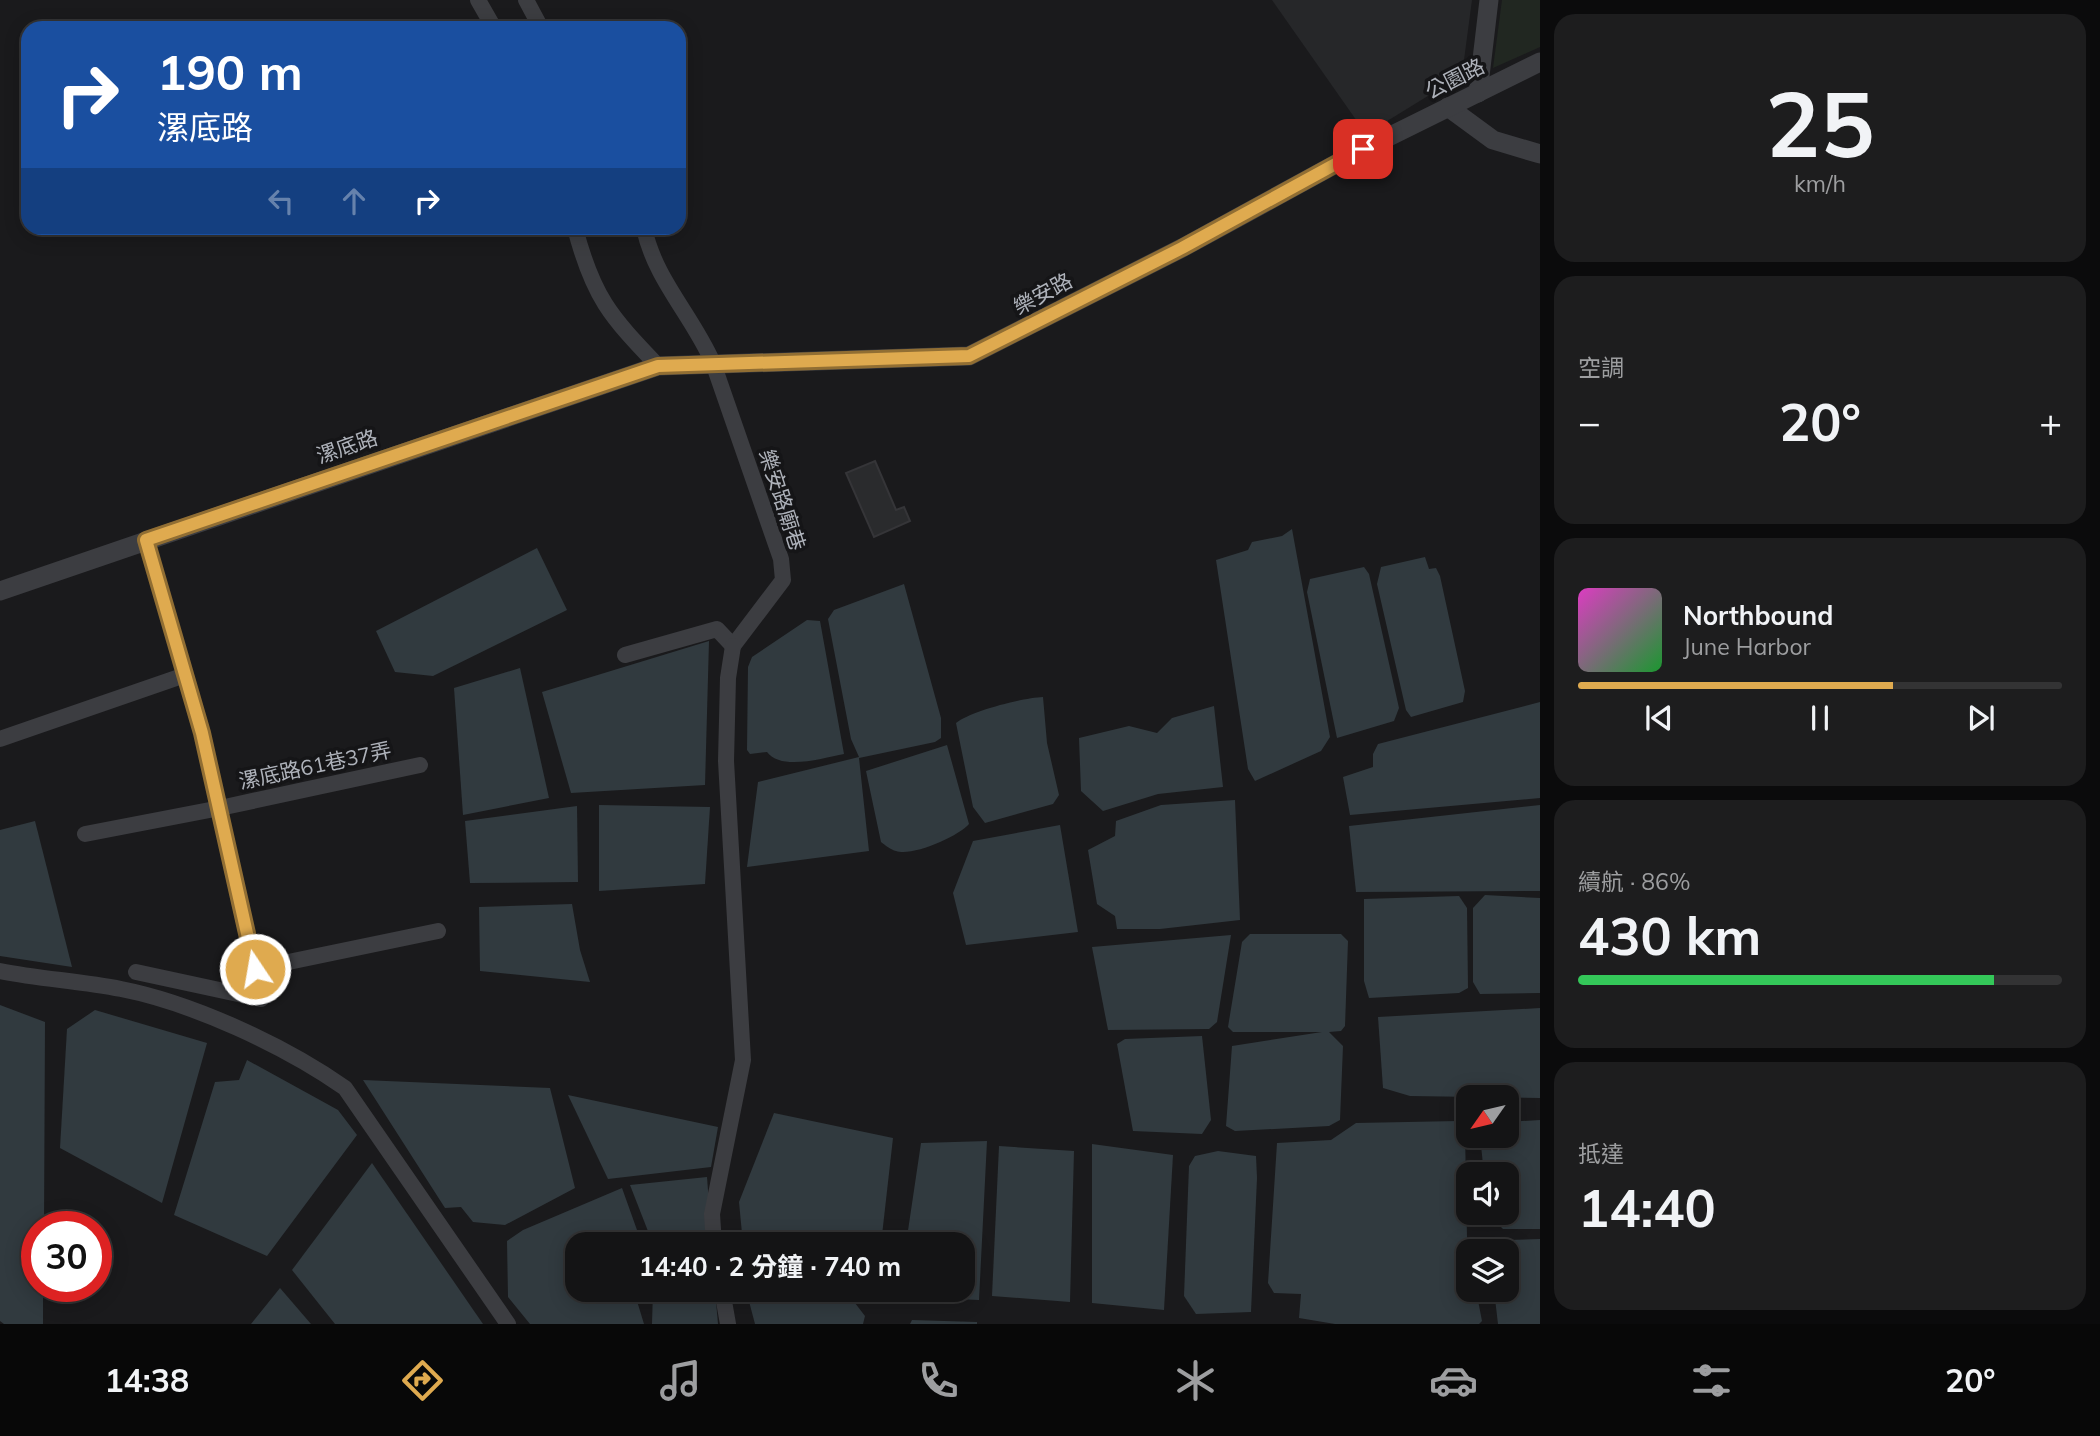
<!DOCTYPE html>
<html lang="zh-TW">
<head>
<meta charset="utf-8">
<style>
	:root { --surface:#141415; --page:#1d1d1e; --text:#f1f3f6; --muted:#9d9ea0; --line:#333334; --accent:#dfaa4f }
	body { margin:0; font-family:Mulish,"Noto Sans TC",sans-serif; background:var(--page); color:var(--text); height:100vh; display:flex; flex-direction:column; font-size:26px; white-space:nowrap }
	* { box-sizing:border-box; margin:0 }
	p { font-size:23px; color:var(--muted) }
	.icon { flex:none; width:38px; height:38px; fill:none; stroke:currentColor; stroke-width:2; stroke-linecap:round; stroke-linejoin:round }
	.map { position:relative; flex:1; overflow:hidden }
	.sheet { display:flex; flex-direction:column; gap:14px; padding:14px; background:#0b0b0c; width:560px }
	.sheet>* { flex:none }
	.banner { position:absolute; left:21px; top:21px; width:665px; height:214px; border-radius:21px; box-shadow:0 4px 18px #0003,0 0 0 2px var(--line); background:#1a4fa0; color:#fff; overflow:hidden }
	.needle { width:46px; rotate:236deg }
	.tools { position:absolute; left:1456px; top:1085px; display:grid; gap:14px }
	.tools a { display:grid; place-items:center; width:63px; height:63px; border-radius:14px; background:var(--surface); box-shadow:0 4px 18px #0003,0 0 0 2px var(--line); font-size:35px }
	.speed { position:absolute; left:21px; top:1211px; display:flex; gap:14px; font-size:35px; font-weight:700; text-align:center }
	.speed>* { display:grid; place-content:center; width:91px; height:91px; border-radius:50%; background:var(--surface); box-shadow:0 4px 18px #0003,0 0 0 2px var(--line); line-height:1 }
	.speed .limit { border:10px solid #d22; background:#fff; color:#111 }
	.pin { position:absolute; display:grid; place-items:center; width:60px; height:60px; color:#fff; margin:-30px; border-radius:14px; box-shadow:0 4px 10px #0006 }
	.me { position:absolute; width:77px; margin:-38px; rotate:348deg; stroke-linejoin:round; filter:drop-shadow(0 0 5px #0008) }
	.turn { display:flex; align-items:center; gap:24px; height:147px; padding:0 21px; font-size:32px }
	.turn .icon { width:91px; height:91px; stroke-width:2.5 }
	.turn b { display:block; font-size:49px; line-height:60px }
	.lanes { display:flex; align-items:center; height:66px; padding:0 21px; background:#0003; justify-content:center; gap:35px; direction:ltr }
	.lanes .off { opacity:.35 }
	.big { font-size:52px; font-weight:700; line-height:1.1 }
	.sheet .card { flex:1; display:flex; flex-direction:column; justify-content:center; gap:10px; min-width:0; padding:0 24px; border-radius:21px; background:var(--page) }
	.sheet .dial { align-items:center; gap:0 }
	.dial b { font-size:91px; line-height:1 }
	.song { display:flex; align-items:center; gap:21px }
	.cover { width:84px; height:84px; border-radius:10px; background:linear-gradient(135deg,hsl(310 70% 55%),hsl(130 70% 35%)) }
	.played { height:7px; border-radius:4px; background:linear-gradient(90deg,var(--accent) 65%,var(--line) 65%) }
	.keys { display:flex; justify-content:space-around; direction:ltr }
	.heat { display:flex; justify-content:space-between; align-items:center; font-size:38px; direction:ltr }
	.charge { height:10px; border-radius:5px; background:linear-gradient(90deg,#34c759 86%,var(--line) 0) }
	.trip { position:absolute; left:565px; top:1232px; width:410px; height:70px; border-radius:21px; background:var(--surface); box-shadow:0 4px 18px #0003,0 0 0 2px var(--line); font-weight:700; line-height:70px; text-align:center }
	.menu { display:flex; height:112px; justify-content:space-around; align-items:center; background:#080808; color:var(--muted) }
	.menu .icon { width:49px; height:49px }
	.menu .selected { color:var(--accent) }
	.menu b { font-size:32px; color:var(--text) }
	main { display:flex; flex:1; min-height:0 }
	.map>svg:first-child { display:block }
</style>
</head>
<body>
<main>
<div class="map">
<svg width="1540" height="1324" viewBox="0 0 1540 1324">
	<rect width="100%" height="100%" fill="#1a1a1c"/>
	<!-- built -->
	<path fill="#262729" d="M1272,0H1472L1462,75L1366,134Z"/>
	<!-- green -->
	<path fill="#212721" d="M1502,0H1540V47L1493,68Z"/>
	<!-- water -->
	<g fill="#313a3f">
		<path d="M1292,529L1330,737L1321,751L1255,781L1248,769L1216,560L1248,550L1252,542L1282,536Z"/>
		<path d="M537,548L567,610L433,676L395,672L376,631Z"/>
		<path d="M1425,557L1429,569L1436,568L1440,576L1465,691L1463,702L1411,717L1406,710L1377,584L1381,567Z"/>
		<path d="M1364,567L1369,574L1399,708L1394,721L1337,738L1307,592L1310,579Z"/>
		<path d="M904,584L941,718V738L935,742L859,758L869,851L747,867L758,782L859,757L851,739L828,619L834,610Z"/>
		<path d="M807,620L820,621L844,754C823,758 781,771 767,752L750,754L747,750L748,667L752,657Z"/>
		<path d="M709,641L705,785L571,793L542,692Z"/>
		<path d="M520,668L549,798L463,815L454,688Z"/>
		<path d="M1043,697L1047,743L1059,795L1053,804L985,823L973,807L956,723C971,711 1022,698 1043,697Z"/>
		<path d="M1540,702V798L1350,815L1343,777L1373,767V754L1378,744Z"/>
		<path d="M1214,706L1223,787L1158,794L1103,811L1081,791L1079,738L1129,726L1157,733L1172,718Z"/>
		<path d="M947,745L969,824C959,836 912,857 896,851C891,850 885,845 881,842L866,771Z"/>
		<path d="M1235,800L1240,920L1160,929H1117L1115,916L1097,904L1088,850L1115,836L1116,821L1161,805Z"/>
		<path d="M599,805L710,807L705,884L599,891Z"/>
		<path d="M1540,805V891L1356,892L1349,826Z"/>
		<path d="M577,806L578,882L470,883L465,821Z"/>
		<path d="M35,821L72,967L0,956V830Z"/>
		<path d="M1060,825L1078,932L966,945L953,893L973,841Z"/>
		<path d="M1485,895L1540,898V993L1480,994L1473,982V908Z"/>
		<path d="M1459,896L1467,908L1468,988L1459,993L1369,998L1364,981V899Z"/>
		<path d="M572,904L580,950L590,982L480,971L479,907Z"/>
		<path d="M1250,934H1341L1348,941L1345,1026L1341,1031L1329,1032L1343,1046L1340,1120L1329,1126L1235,1131L1226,1126L1232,1046L1322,1032H1233L1228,1027L1242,942Z"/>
		<path d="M1231,935L1217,1022L1209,1029L1108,1030L1092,947Z"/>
		<path d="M0,1005L45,1022L44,1227H37V1286H43V1324H4L0,1321Z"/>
		<path d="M1540,1008V1098L1410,1096L1383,1088L1378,1017Z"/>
		<path d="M95,1010L207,1043L162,1203L60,1148L67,1029Z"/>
		<path d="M1202,1036L1211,1120L1202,1134L1133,1131L1117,1044L1125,1039Z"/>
		<path d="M247,1060L338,1110L357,1135L267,1256L174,1215L215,1082L239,1080Z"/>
		<path d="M363,1080L550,1088L575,1188L505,1225L473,1222L461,1207L445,1208Z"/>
		<path d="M568,1095L718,1127L711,1167L608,1179Z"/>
		<path d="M774,1113L893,1138L881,1244H743L739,1202Z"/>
		<path d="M1540,1120V1229H1503L1487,1213H1507V1174H1484L1480,1136H1507V1122Z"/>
		<path d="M1458,1121L1465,1132L1468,1290H1476L1482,1321L1479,1324H1335L1299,1318L1301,1294L1274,1293L1268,1283L1277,1143L1331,1140L1356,1123Z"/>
		<path d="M987,1141L979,1300L911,1297L905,1290H962V1244H906L921,1143Z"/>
		<path d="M1092,1144L1173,1155L1164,1310L1092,1303Z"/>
		<path d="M999,1146L1074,1151L1070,1302L992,1296Z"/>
		<path d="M1218,1151L1256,1156L1257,1178L1251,1312L1196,1314L1184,1296L1189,1166L1195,1156Z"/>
		<path d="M372,1163L483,1324H335L292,1270Z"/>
		<path d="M707,1177L712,1244H653L630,1185Z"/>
		<path d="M622,1188L642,1244H578V1290H638L637,1301L644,1324H530L508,1297L507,1241L523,1230Z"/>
		<path d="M1540,1239V1324H1498L1494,1290H1507V1251H1501L1508,1240Z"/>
		<path d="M280,1288L311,1324H251Z"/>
		<path d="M653,1290H715L718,1324H652Z"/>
		<path d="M746,1290H845L865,1316L863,1324H755Z"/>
		<path d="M912,1320L977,1322V1324H910Z"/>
	</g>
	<!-- building -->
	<path fill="#2a2b2d" stroke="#353538" stroke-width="2" d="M875,461L896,510L904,507L910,521L874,537L846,473Z"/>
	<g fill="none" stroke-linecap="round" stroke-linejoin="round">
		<!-- minor -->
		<g stroke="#3c3d41" stroke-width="16">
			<path d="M478,0L494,28"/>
			<path d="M526,0L541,28"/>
			<path d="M575,228C593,297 610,316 658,366"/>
			<path d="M625,655L717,629L733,646L783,580L781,559L713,363C692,315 655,280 644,228"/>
			<path d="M0,739L185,675"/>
			<path d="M85,834L220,808L420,765"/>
			<path d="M255,969L438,931"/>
			<path d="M0,971C40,979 81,981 121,989C193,1003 285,1046 345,1088L508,1324"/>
			<path d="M136,972L261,999L202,733L146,540"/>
			<path d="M714,1244L712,1214L743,1060L726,761L728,678L733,646"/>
			<path d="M722,1290L728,1324"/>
		</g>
		<!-- tertiary -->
		<g stroke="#3c3d41" stroke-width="19">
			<path d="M1478,93L1489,0"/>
			<path d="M1448,107L1493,140L1540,154"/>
			<path d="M0,591L658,366L969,356L1182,248L1354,154L1540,62"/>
		</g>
	</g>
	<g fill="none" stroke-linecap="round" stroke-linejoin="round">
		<defs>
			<path id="route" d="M255,969L202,733L146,540L658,366L969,356L1182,248L1363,149"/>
		</defs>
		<!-- route casing -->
		<use href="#route" stroke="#916e33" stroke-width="18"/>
		<!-- route -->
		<use href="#route" stroke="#dfaa4f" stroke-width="12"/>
	</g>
	<g text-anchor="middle" stroke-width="7" stroke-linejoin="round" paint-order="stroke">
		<!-- street labels -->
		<g font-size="21" fill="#aeb2ba" stroke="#151517">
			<text transform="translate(1455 79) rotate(-27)" y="7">公園路</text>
			<text transform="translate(1043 294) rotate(-28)" y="7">樂安路</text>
			<text transform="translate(347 447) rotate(-19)" y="7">漯底路</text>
			<text transform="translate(782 500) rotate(72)" y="7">樂安路廟巷</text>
			<text transform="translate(315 766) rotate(-12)" y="7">漯底路61巷37弄</text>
		</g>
	</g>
</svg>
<div class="tools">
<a><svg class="needle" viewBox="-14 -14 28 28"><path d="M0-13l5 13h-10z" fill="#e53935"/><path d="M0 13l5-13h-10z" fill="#9d9ea0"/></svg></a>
<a><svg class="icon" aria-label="sound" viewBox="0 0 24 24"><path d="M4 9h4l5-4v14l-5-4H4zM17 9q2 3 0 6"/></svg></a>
<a><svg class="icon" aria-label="layers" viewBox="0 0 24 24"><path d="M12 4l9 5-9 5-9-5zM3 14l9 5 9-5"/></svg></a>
</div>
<div class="speed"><div class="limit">30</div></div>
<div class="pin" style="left:1363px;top:149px;background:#d93025"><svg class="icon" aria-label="arrive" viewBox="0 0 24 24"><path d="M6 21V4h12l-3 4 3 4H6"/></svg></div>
<svg class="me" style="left:255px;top:969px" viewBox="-20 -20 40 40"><circle r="17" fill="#dfaa4f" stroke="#fff" stroke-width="3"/><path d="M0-11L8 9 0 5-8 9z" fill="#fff"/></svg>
<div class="trip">14:40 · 2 分鐘 · 740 m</div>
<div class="banner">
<div class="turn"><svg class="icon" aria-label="right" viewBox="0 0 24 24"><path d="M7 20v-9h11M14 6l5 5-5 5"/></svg><div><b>190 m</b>漯底路</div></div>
<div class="lanes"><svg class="icon off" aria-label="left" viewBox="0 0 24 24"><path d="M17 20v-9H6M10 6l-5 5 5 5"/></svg><svg class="icon off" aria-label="ahead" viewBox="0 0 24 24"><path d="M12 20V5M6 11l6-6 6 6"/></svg><svg class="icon" aria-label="right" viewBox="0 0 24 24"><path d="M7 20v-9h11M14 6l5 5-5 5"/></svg></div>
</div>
</div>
<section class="sheet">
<div class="card dial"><b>25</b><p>km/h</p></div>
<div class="card"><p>空調</p>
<div class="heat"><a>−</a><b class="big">20°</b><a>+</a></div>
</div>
<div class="card">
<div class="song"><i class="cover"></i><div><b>Northbound</b><p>June Harbor</p></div></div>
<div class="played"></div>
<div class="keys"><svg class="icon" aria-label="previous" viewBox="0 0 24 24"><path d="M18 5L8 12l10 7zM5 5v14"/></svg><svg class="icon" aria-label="pause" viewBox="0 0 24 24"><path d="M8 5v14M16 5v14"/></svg><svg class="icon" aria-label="next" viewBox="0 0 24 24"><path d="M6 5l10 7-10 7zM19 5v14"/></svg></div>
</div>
<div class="card"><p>續航 · 86%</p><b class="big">430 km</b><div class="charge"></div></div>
<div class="card"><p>抵達</p><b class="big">14:40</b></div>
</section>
</main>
<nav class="menu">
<b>14:38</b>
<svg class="icon selected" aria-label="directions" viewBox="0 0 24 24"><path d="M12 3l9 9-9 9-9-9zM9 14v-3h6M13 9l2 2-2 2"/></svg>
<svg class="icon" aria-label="music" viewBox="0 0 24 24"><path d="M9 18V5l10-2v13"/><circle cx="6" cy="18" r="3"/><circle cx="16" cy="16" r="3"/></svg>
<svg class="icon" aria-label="phone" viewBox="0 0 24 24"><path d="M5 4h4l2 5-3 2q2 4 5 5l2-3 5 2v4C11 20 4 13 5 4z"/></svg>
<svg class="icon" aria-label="climate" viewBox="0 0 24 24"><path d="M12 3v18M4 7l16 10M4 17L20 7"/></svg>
<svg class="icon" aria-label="car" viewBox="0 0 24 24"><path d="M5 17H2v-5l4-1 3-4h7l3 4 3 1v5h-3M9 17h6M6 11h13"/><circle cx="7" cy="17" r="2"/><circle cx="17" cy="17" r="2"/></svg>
<svg class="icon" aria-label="filters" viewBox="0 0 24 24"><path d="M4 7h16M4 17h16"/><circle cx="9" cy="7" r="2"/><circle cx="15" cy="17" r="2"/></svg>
<b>20°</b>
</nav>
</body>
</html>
